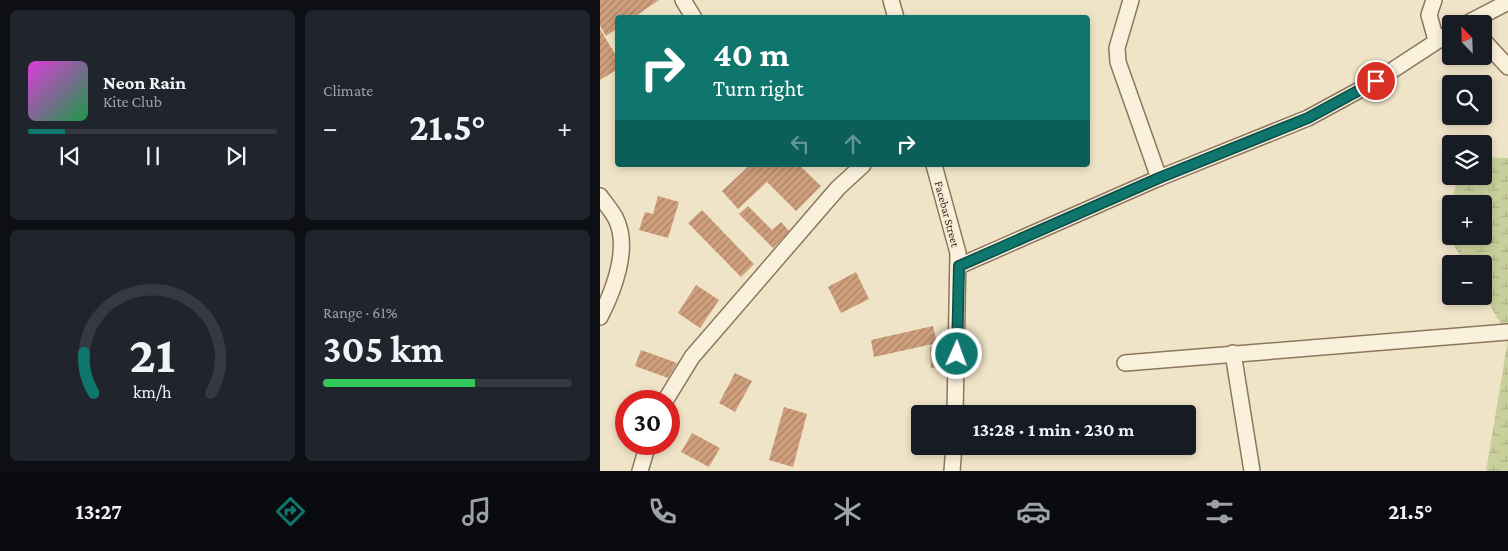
<!DOCTYPE html>
<html lang="en">
<head>
<meta charset="utf-8">
<style>
	:root { --surface:#171b24; --page:#20242c; --text:#f1f3f6; --muted:#9ea1a6; --line:#363941; --accent:#0f766e }
	body { margin:0; font-family:"Crimson Pro",serif; background:var(--page); color:var(--text); height:100vh; display:flex; flex-direction:column; font-size:19px; white-space:nowrap }
	* { box-sizing:border-box; margin:0 }
	p { font-size:16px; color:var(--muted) }
	.icon { flex:none; width:28px; height:28px; fill:none; stroke:currentColor; stroke-width:2; stroke-linecap:round; stroke-linejoin:round }
	.map { position:relative; flex:1; overflow:hidden }
	.panel { display:flex; flex-direction:column; gap:10px; padding:10px; background:#0d0f14; width:600px }
	.panel>* { flex:none }
	.guide { position:absolute; left:15px; top:15px; width:475px; height:152px; border-radius:5px; box-shadow:0 2px 8px #0003; background:#0f766e; color:#fff; overflow:hidden }
	.needle { width:32px; rotate:337deg }
	.fabs { position:absolute; left:842px; top:15px; display:grid; gap:10px }
	.fabs a { display:grid; place-items:center; width:50px; height:50px; border-radius:5px; background:var(--surface); box-shadow:0 2px 8px #0003; font-size:25px }
	.speed { position:absolute; left:15px; top:390px; display:flex; gap:10px; font-size:25px; font-weight:700; text-align:center }
	.speed>* { display:grid; place-content:center; width:65px; height:65px; border-radius:50%; background:var(--surface); box-shadow:0 2px 8px #0003; line-height:1 }
	.speed .limit { border:8px solid #d22; background:#fff; color:#111 }
	.pin { position:absolute; display:grid; place-items:center; width:42px; height:42px; color:#fff; margin:-21px; border:2px solid #fff; border-radius:50%; box-shadow:0 1px 5px #0007 }
	.me { position:absolute; width:55px; margin:-28px; rotate:2deg; stroke-linejoin:round; filter:drop-shadow(0 0 4px #0008) }
	.turn { display:flex; align-items:center; gap:18px; height:105px; padding:0 15px; font-size:22px }
	.turn .icon { width:65px; height:65px; stroke-width:2.5 }
	.turn b { display:block; font-size:35px; line-height:42px }
	.lanes { display:flex; align-items:center; height:48px; padding:0 15px; background:#0003; justify-content:center; gap:25px; direction:ltr }
	.lanes .off { opacity:.35 }
	.big { font-size:38px; font-weight:700; line-height:1.1 }
	.panel .widget { flex:1; display:flex; flex-direction:column; justify-content:center; gap:8px; min-width:0; padding:0 18px; border-radius:8px; background:var(--page) }
	.panel .dial { align-items:center; gap:0 }
	.dial svg { height:130px; overflow:visible; fill:none; stroke:var(--line); stroke-width:7; stroke-linecap:round; text-anchor:middle }
	.dial text { fill:var(--text); stroke:none }
	.song { display:flex; align-items:center; gap:15px }
	.cover { width:60px; height:60px; border-radius:8px; background:linear-gradient(135deg,hsl(300 70% 55%),hsl(140 70% 35%)) }
	.played { height:5px; border-radius:2px; background:linear-gradient(90deg,var(--accent) 15%,var(--line) 15%) }
	.keys { display:flex; justify-content:space-around; direction:ltr }
	.heat { display:flex; justify-content:space-between; align-items:center; font-size:28px; direction:ltr }
	.charge { height:8px; border-radius:4px; background:linear-gradient(90deg,#34c759 61%,var(--line) 0) }
	.panel .tiles { flex:1; display:grid; gap:10px; grid-template-columns:repeat(2,1fr) }
	.trip { position:absolute; left:311px; top:405px; width:285px; height:50px; border-radius:5px; background:var(--surface); box-shadow:0 2px 8px #0003; font-weight:700; line-height:50px; text-align:center }
	.dock { display:flex; height:80px; justify-content:space-around; align-items:center; background:#090b0e; color:var(--muted) }
	.dock .icon { width:35px; height:35px }
	.dock .active { color:var(--accent) }
	.dock b { font-size:22px; color:var(--text) }
	main { display:flex; flex:1; min-height:0 }
	.map>svg:first-child { display:block }
</style>
</head>
<body>
<main>
<section class="panel">
<div class="tiles">
<div class="widget">
<div class="song"><i class="cover"></i><div><b>Neon Rain</b><p>Kite Club</p></div></div>
<div class="played"></div>
<div class="keys"><svg class="icon" aria-label="previous" viewBox="0 0 24 24"><path d="M18 5L8 12l10 7zM5 5v14"/></svg><svg class="icon" aria-label="pause" viewBox="0 0 24 24"><path d="M8 5v14M16 5v14"/></svg><svg class="icon" aria-label="next" viewBox="0 0 24 24"><path d="M6 5l10 7-10 7zM19 5v14"/></svg></div>
</div>
<div class="widget"><p>Climate</p>
<div class="heat"><a>−</a><b class="big">21.5°</b><a>+</a></div>
</div>
<div class="widget dial"><svg viewBox="0 0 100 80">
<path d="M14 69A42 42 0 1 1 86 69"/>
<path d="M14 69A42 42 0 0 1 8 44" stroke="#0f766e"/>
<text x="50" y="56" font-size="32" font-weight="700">21</text>
<text x="50" y="72" font-size="11">km/h</text>
</svg></div>
<div class="widget"><p>Range · 61%</p><b class="big">305 km</b><div class="charge"></div></div>
</div>
</section>
<div class="map">
<svg width="908" height="471" viewBox="0 0 908 471">
	<defs>
		<pattern id="wetland-marsh" width="20" height="14" patternUnits="userSpaceOnUse" patternTransform="scale(1.25)"><rect width="20" height="14" fill="#c9cf9b"/><path d="M1 5h8M5 5V1M11 12h8M15 12V8" fill="none" stroke="#aeb285"/></pattern>
		<pattern id="building-hatch" width="6" height="6" patternUnits="userSpaceOnUse" patternTransform="scale(1.25)"><rect width="6" height="6" fill="#cf9f7d"/><path d="M-1 1l2-2M0 6l6-6M5 7l2-2" fill="none" stroke="#a98266"/></pattern>
	</defs>
	<rect width="100%" height="100%" fill="#f0e4c8"/>
	<!-- wetland -->
	<g fill="url(#wetland-marsh)" fill-rule="evenodd">
		<path d="M884,157L908,158V336L884,295V264H865L845,230L858,176H884ZM851,204H884V236H851Z"/>
		<path d="M908,340V471H886Z"/>
	</g>
	<!-- building -->
	<g fill="url(#building-hatch)">
		<path d="M0,0H59L33,18H18V28L6,36L0,26Z"/>
		<path d="M0,29L18,59V69L0,80Z"/>
		<path d="M150,165H199L221,186L196,211L167,182L138,209L122,191Z"/>
		<path d="M58,196L79,202L68,238L39,230L45,212L53,214Z"/>
		<path d="M148,206L172,230L181,222L189,231L173,248L139,214Z"/>
		<path d="M102,210L154,264L141,277L88,223Z"/>
		<path d="M256,272L269,299L241,313L228,287Z"/>
		<path d="M96,285L119,300L100,328L78,313Z"/>
		<path d="M333,326L337,343L274,357L271,340Z"/>
		<path d="M347,346L346,368H331L330,347Z"/>
		<path d="M41,350L77,363L68,378L35,366Z"/>
		<path d="M135,373L152,381L135,412L119,403Z"/>
		<path d="M184,407L207,414L193,467L169,460Z"/>
		<path d="M92,433L120,448L109,467L81,452Z"/>
	</g>
	<g fill="none" stroke-linecap="round" stroke-linejoin="round">
		<defs>
			<g id="minor">
				<path d="M83,0L94,18"/>
				<path d="M291,0L296,18"/>
				<path d="M531,0L517,48L518,62L559,178"/>
				<path d="M834,0L829,15L836,40"/>
				<path d="M866,24L908,2"/>
				<path d="M884,41L908,67"/>
				<path d="M334,165L358,253L355,414"/>
				<path d="M0,196C5,203 12,211 16,219C30,248 14,290 0,317"/>
				<path d="M359,266L559,178L708,118L776,81L851,32"/>
				<path d="M633,353L652,471"/>
				<path d="M525,363L908,332"/>
				<path d="M65,401L92,357L238,188L263,165"/>
				<path d="M40,471L48,444"/>
				<path d="M352,471L354,446"/>
			</g>
		</defs>
		<!-- minor casing -->
		<use href="#minor" stroke="#8d765c" stroke-width="18"/>
		<!-- minor -->
		<use href="#minor" stroke="#faf1dc" stroke-width="15"/>
	</g>
	<g fill="none" stroke-linecap="round" stroke-linejoin="round">
		<defs>
			<path id="route" d="M357,354L359,266L559,178L708,118L776,81"/>
		</defs>
		<!-- route casing -->
		<use href="#route" stroke="#0a4d48" stroke-width="12"/>
		<!-- route -->
		<use href="#route" stroke="#0f766e" stroke-width="9"/>
	</g>
	<g text-anchor="middle" stroke-width="5" stroke-linejoin="round" paint-order="stroke">
		<!-- street labels -->
		<g font-size="12" fill="#3d2e20" stroke="#f7eed8">
			<text transform="translate(347 214) rotate(75)" y="4">Facebar Street</text>
		</g>
	</g>
</svg>
<div class="fabs">
<a><svg class="needle" viewBox="-14 -14 28 28"><path d="M0-13l5 13h-10z" fill="#e53935"/><path d="M0 13l5-13h-10z" fill="#9ea1a6"/></svg></a>
<a><svg class="icon" aria-label="search" viewBox="0 0 24 24"><circle cx="10" cy="10" r="6"/><path d="M15 15l6 6"/></svg></a>
<a><svg class="icon" aria-label="layers" viewBox="0 0 24 24"><path d="M12 4l9 5-9 5-9-5zM3 14l9 5 9-5"/></svg></a>
<a>+</a>
<a>−</a>
</div>
<div class="speed"><div class="limit">30</div></div>
<div class="pin" style="left:776px;top:81px;background:#d93025"><svg class="icon" aria-label="arrive" viewBox="0 0 24 24"><path d="M6 21V4h12l-3 4 3 4H6"/></svg></div>
<svg class="me" style="left:357px;top:354px" viewBox="-20 -20 40 40"><circle r="17" fill="#0f766e" stroke="#fff" stroke-width="3"/><path d="M0-11L8 9 0 5-8 9z" fill="#fff"/></svg>
<div class="trip">13:28 · 1 min · 230 m</div>
<div class="guide">
<div class="turn"><svg class="icon" aria-label="right" viewBox="0 0 24 24"><path d="M7 20v-9h11M14 6l5 5-5 5"/></svg><div><b>40 m</b>Turn right</div></div>
<div class="lanes"><svg class="icon off" aria-label="left" viewBox="0 0 24 24"><path d="M17 20v-9H6M10 6l-5 5 5 5"/></svg><svg class="icon off" aria-label="ahead" viewBox="0 0 24 24"><path d="M12 20V5M6 11l6-6 6 6"/></svg><svg class="icon" aria-label="right" viewBox="0 0 24 24"><path d="M7 20v-9h11M14 6l5 5-5 5"/></svg></div>
</div>
</div>
</main>
<nav class="dock">
<b>13:27</b>
<svg class="icon active" aria-label="directions" viewBox="0 0 24 24"><path d="M12 3l9 9-9 9-9-9zM9 14v-3h6M13 9l2 2-2 2"/></svg>
<svg class="icon" aria-label="music" viewBox="0 0 24 24"><path d="M9 18V5l10-2v13"/><circle cx="6" cy="18" r="3"/><circle cx="16" cy="16" r="3"/></svg>
<svg class="icon" aria-label="phone" viewBox="0 0 24 24"><path d="M5 4h4l2 5-3 2q2 4 5 5l2-3 5 2v4C11 20 4 13 5 4z"/></svg>
<svg class="icon" aria-label="climate" viewBox="0 0 24 24"><path d="M12 3v18M4 7l16 10M4 17L20 7"/></svg>
<svg class="icon" aria-label="car" viewBox="0 0 24 24"><path d="M5 17H2v-5l4-1 3-4h7l3 4 3 1v5h-3M9 17h6M6 11h13"/><circle cx="7" cy="17" r="2"/><circle cx="17" cy="17" r="2"/></svg>
<svg class="icon" aria-label="filters" viewBox="0 0 24 24"><path d="M4 7h16M4 17h16"/><circle cx="9" cy="7" r="2"/><circle cx="15" cy="17" r="2"/></svg>
<b>21.5°</b>
</nav>
</body>
</html>
